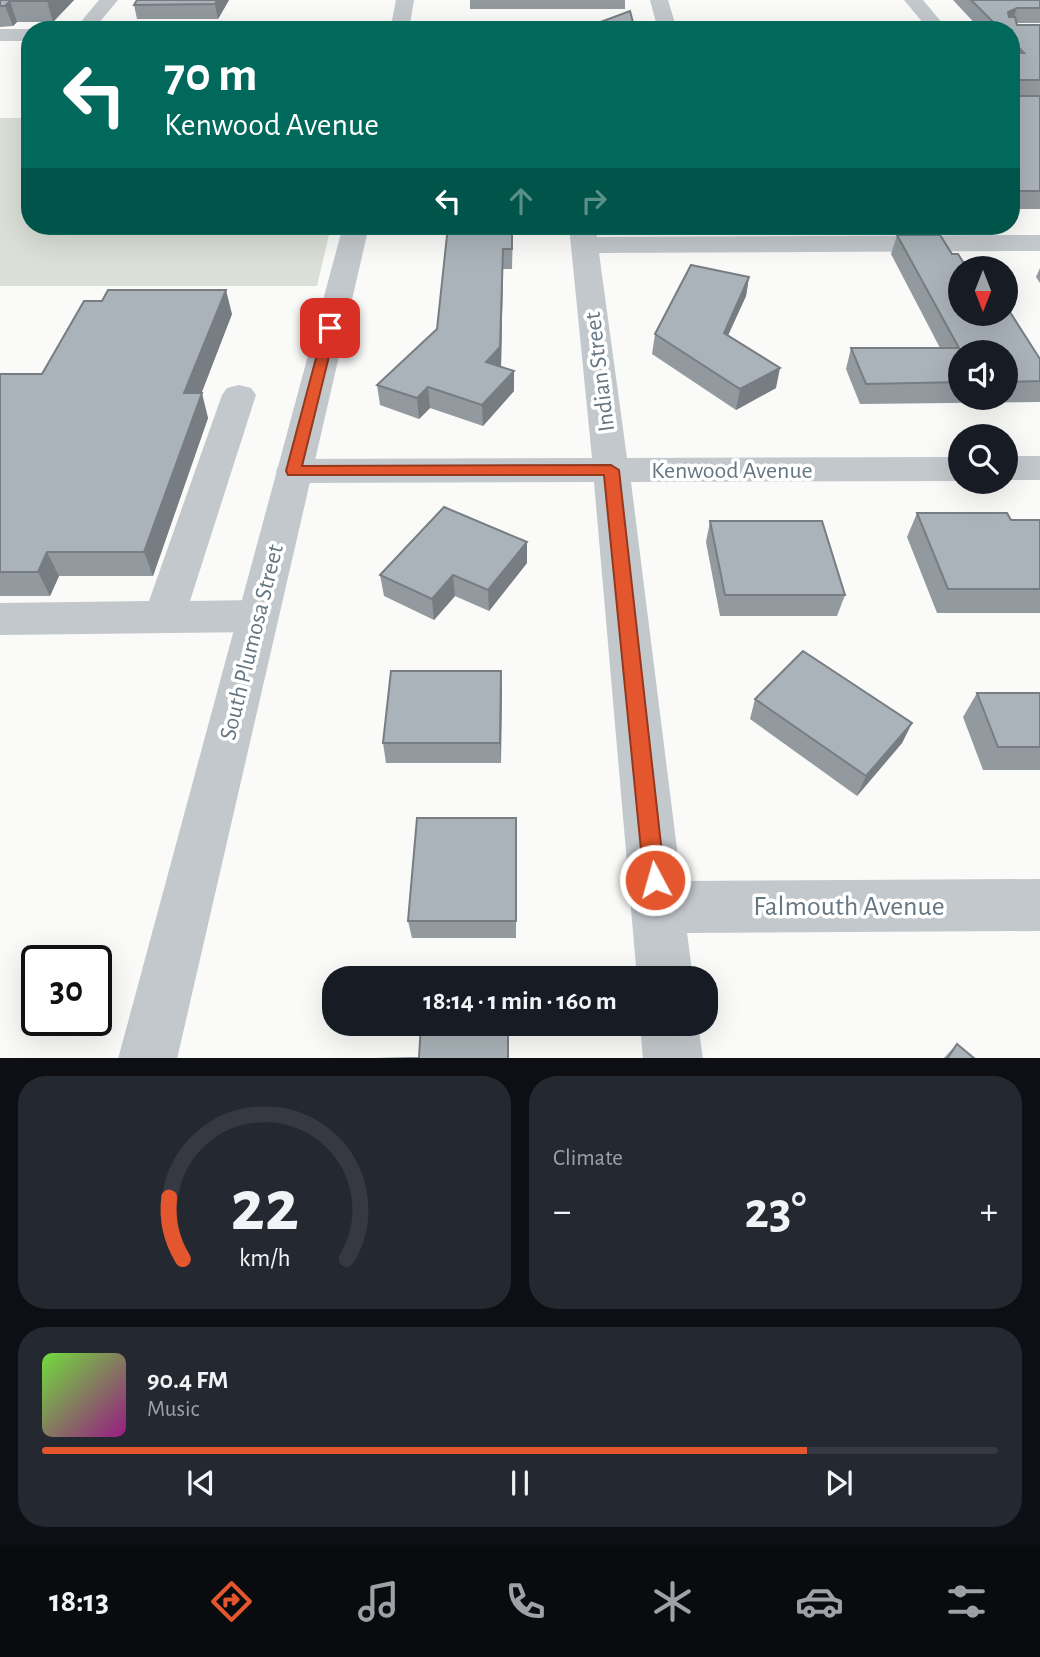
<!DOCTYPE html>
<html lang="en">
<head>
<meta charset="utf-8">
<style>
	:root { --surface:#171b24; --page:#242831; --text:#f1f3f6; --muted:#9ea1a6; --line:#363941; --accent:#e4572e }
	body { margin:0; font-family:"Alegreya Sans",sans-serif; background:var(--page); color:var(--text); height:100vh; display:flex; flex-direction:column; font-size:26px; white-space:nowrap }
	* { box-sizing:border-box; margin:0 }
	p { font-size:23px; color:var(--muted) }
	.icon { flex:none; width:38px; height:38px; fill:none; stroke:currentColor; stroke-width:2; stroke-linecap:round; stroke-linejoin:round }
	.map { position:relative; height:1058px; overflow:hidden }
	.details { display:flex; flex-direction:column; gap:18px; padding:18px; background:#0d0f14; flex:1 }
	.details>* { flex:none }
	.top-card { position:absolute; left:21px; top:21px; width:999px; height:214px; border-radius:28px; box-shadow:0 7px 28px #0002; background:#00695c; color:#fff; overflow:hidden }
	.needle { width:46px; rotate:180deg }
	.controls { position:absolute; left:948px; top:256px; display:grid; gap:14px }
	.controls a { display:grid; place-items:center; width:70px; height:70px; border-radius:50%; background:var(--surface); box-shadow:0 7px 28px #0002; font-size:35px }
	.speed { position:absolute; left:21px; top:945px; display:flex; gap:14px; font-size:35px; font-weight:700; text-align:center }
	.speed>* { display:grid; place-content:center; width:91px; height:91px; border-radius:50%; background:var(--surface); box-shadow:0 7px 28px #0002; line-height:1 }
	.speed .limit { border:4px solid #111; border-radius:10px; background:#fff; color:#111 }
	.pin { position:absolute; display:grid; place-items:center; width:60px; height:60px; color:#fff; margin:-30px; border-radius:14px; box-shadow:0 4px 10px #0006 }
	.me { position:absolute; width:77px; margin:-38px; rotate:354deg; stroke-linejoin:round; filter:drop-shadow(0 0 5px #0008) }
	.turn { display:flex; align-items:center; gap:24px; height:147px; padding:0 28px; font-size:32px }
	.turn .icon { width:91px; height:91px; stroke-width:2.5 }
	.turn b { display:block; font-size:49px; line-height:60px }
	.lanes { display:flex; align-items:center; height:66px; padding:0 28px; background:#0003; justify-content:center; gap:35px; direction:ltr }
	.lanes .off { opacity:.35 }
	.big { font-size:52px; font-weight:600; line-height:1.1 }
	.details .widget { flex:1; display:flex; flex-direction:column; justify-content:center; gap:10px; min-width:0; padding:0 24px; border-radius:28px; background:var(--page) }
	.details .dial { align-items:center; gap:0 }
	.dial svg { height:182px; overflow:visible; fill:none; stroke:var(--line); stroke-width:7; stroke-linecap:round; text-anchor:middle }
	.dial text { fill:var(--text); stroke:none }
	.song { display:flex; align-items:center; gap:21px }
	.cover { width:84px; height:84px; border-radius:10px; background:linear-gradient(135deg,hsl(100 70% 55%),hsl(310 70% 35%)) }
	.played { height:7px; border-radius:4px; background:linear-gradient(90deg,var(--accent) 80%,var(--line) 80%) }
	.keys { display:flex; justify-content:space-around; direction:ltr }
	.heat { display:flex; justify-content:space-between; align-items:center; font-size:38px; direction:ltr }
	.details .tiles { flex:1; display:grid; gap:18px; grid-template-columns:1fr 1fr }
	.widget:last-child { grid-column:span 2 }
	.trip { position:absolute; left:322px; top:966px; width:396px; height:70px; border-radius:28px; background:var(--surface); box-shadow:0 7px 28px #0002; font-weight:600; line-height:70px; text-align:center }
	.tab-bar { display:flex; height:112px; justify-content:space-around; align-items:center; background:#090b0e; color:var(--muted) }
	.tab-bar .icon { width:49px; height:49px }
	.tab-bar .selected { color:var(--accent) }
	.tab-bar b { font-size:32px; color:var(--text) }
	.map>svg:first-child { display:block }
</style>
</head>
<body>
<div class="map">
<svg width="1040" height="1059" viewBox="0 0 1040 1059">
	<rect width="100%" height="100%" fill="#fafaf8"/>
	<!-- green -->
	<path fill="#dadfd7" d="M0,118H30V226H331L317,286H0Z"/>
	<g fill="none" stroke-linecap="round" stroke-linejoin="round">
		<!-- minor -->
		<g fill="#c3c8cc" fill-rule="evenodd">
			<path d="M99,0H118L93,30H74Z"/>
			<path d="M396,0H414L409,30H390Z"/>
			<path d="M650,0H668L677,30H658Z"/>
			<path d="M904,0H923L948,30H929Z"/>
			<path d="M0,29H30L32,30H30V41H0Z"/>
			<path d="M569,226H595L597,237L1040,235V251L599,253L627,458L961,457V481L631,482L681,881L1040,879V931L687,933L693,978H637L594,482L294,483L281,480L276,471L281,462L294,459L592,458Z"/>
			<path d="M239,385L251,388L256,395L190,601L258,600L273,605L279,616L273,627L258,632L0,635V603L149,601L222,395L227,388Z"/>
			<rect x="1006" y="456" width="34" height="24"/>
			<path d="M640,1024H698L703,1059H643Z"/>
		</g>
		<!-- tertiary -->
		<path fill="#c3c8cc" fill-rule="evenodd" d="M343,226H369L177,1059H118Z"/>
	</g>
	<!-- wall -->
	<g fill="#929a9f" fill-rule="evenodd">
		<path d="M0,0H74L53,22H17L13,26L0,27Z"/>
		<path d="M137,0H229L218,19H137L134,5Z"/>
		<rect x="470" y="0" width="155" height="9"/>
		<path d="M953,0H1040V23H1017V25H1040V209H1012V30H981Z"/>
		<path d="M448,226H513L512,269H503L501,367L514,371V391L483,426L430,408L419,419L380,405L377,385L437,329Z"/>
		<path d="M876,226H924L921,233H880Z"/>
		<path d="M897,235L952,254L963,262L1040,359V402L860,404L846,369L851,348H940L891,254ZM961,352H1006V397H961Z"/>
		<path d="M1040,268V283L1036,277Z"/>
		<path d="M749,277L746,296L728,335L776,388L736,410L652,354L655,334Z"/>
		<path d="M232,314L201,393L208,418L153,576H59L50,596H0V374H42Z"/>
		<path d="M917,513L1011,520H1040V613H937L907,537Z"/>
		<path d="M710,521L845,595L837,616H720L706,542Z"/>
		<path d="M527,563L489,611L455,596L434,620L384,596L380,575Z"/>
		<path d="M501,671V763H386L383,743Z"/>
		<path d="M977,693H1040V770H983L963,717Z"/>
		<path d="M755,699L912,723L902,743L857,796L750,719Z"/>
		<path d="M516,818V938H412L408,921Z"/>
		<path d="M957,1044L975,1059H943Z"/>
	</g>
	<!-- shaded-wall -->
	<g fill="#777d82">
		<path d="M48,0H74L53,22L47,1Z"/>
		<path d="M217,0H229L218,19L215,4Z"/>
		<path d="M10,1L17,22L13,26L5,6Z"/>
		<path d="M1017,8L1012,23L1008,12Z"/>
		<path d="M503,249V269L501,368L486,362Z"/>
		<path d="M749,277L746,296L720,353L724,333Z"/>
		<path d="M226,290L232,314L192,418L184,393Z"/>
		<path d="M780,368L776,388L736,410L740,389Z"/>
		<path d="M514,371V391L483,426L482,405Z"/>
		<path d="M428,387L430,408L419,419L417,398Z"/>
		<path d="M202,393L208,418L153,576L144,552Z"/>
		<path d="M527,542V563L489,611L488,590Z"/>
		<path d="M47,552L59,576L50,596L38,572Z"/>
		<path d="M453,575L455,596L434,620L432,599Z"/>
		<path d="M501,671L502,691L501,763L500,743Z"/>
		<path d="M912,723L902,743L857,796L866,776Z"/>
	</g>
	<!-- building -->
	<g fill="#aab3b9" stroke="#777d82" stroke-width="2">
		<path d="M0,0H48L47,1H10L5,6H0Z"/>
		<path d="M137,0H217L215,4L134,5Z"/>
		<path d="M971,0H1040V8H1017L1008,12L1009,17H1015L1017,25H1040V80H1016V96H1040V191H1012V53H1024L1012,41V30H1001Z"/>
		<path d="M630,11L635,30H579Z"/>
		<path d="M448,226H512V249H503L500,347L486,362L514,371L482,405L428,387L417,398L377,385L437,329Z"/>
		<path d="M897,235H940L952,254H958L963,262H978L982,268H961V313H1006V306L1040,359V381L1006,382V352H961V382L866,384L851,348H959Z"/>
		<path d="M691,265L749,277L724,333L780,368L740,389L655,334Z"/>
		<path d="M108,290H226L184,393H202L144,552H47L38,572H0V374H42L84,301H102Z"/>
		<path d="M444,507L527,542L488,590L453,575L432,599L380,575Z"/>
		<path d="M917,513H1007L1011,520H1040V589H948Z"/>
		<path d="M710,521H822L845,595H725Z"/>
		<path d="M803,651L912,723L866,776L755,699Z"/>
		<path d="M391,671H501L500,743H383Z"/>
		<path d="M977,693H1040V747H998Z"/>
		<path d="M417,818H516V921H408Z"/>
		<path d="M421,1024H508V1059H376L419,1058Z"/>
		<path d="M957,1044L975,1059H947Z"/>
	</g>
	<!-- route -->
	<path fill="#e4572e" stroke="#94391e" stroke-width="2" d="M330,324L336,328L302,466L611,465L619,470L665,880L662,887L655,890L647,887L644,880L604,475H288L286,471L324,328Z"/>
	<g text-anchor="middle" stroke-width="7" stroke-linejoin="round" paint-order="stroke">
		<!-- street labels -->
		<g font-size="24" fill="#657683" stroke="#fff">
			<text transform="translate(599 372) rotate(-97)" y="8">Indian Street</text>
			<text x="732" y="478">Kenwood Avenue</text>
			<text transform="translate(251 642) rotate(-76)" y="8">South Plumosa Street</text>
		</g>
		<!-- near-street labels -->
		<g font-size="28" fill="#657683" stroke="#fff">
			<text x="849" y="915">Falmouth Avenue</text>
		</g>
	</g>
</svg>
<div class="controls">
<a><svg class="needle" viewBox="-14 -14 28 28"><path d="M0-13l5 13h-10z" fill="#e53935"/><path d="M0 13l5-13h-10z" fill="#9ea1a6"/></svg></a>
<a><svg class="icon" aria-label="sound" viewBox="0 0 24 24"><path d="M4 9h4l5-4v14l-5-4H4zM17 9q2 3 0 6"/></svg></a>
<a><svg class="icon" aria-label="search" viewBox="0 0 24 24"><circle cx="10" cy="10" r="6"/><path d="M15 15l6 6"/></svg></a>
</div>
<div class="speed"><div class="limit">30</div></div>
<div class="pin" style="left:330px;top:328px;background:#d93025"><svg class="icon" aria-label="arrive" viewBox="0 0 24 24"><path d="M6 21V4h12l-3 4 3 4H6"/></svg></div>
<svg class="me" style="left:655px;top:880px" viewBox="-20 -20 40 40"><circle r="17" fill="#e4572e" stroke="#fff" stroke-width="3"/><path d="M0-11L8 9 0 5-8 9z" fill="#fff"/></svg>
<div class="trip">18:14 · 1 min · 160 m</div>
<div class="top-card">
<div class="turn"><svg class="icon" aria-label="left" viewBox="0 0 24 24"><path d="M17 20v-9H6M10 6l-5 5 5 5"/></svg><div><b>70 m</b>Kenwood Avenue</div></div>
<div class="lanes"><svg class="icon" aria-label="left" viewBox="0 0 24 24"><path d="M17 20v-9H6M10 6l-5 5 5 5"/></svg><svg class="icon off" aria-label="ahead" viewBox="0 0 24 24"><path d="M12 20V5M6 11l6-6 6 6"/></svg><svg class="icon off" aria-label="right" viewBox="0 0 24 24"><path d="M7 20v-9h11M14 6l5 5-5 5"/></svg></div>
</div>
</div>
<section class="details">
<div class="tiles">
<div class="widget dial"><svg viewBox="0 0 100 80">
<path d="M14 69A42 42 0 1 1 86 69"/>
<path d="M14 69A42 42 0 0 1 8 42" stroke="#e4572e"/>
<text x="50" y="56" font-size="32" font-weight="700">22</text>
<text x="50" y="72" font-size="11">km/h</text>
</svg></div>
<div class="widget"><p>Climate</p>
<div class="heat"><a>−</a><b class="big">23°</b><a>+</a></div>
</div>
<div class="widget">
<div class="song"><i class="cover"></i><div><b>90.4 FM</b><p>Music</p></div></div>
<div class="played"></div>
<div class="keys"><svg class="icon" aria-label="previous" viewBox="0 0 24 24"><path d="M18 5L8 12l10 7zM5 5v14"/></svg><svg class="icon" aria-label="pause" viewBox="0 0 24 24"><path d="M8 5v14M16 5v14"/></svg><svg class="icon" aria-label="next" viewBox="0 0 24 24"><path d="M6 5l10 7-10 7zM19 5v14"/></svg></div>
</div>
</div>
</section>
<nav class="tab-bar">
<b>18:13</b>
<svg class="icon selected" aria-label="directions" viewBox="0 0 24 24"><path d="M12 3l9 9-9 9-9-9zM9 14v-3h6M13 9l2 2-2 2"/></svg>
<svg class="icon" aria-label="music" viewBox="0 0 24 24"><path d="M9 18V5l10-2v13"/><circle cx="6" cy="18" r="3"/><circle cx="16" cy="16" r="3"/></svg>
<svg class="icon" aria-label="phone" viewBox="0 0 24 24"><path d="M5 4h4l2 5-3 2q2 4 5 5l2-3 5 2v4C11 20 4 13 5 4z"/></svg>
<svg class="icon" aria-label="climate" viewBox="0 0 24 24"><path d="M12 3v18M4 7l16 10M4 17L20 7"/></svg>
<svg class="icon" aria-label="car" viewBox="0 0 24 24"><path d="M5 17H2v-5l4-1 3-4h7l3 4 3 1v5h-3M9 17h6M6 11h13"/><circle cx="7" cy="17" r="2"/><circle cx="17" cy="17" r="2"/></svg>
<svg class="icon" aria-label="filters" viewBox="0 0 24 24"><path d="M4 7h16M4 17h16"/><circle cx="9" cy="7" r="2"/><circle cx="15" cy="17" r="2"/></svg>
</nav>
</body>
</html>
